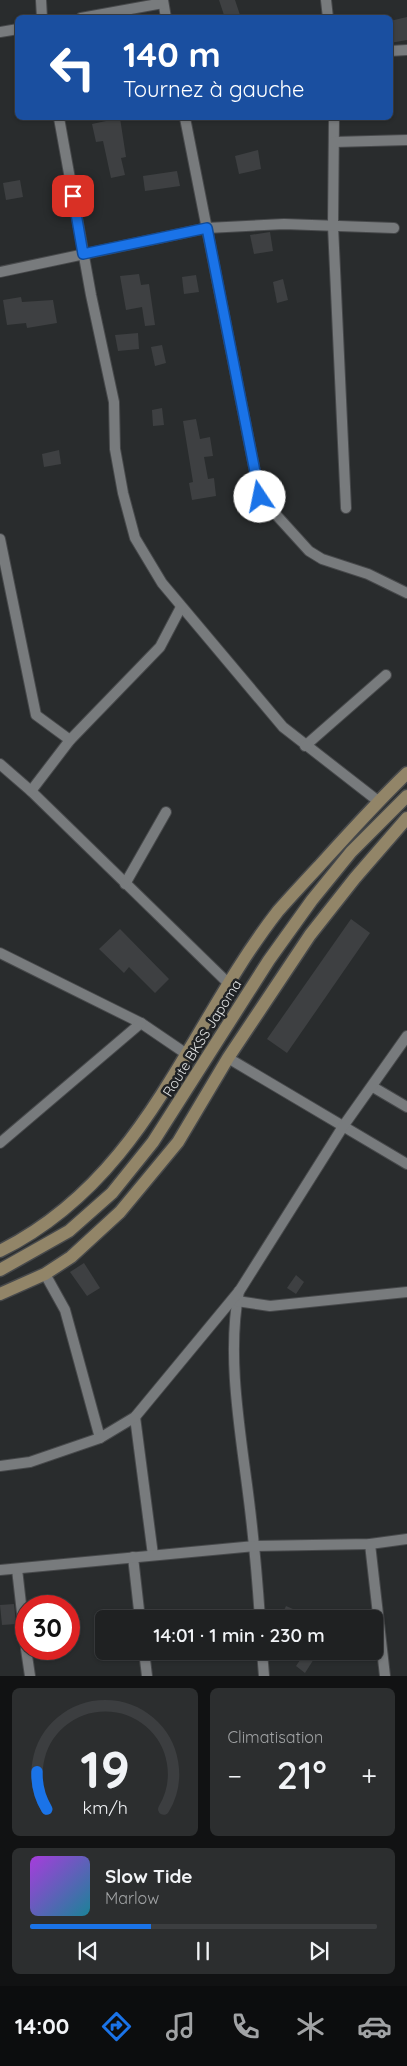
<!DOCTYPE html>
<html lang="fr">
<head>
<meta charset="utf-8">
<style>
	:root { --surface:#1f2122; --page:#2c2e2f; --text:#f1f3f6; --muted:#a1a3a5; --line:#3c3e40; --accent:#1a73e8 }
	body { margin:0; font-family:Quicksand,sans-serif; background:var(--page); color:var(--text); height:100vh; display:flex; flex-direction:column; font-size:19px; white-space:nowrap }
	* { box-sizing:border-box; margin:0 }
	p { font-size:16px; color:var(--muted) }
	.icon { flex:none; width:28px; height:28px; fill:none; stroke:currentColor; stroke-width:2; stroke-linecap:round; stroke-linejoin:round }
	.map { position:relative; height:1676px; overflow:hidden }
	.drawer { display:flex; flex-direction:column; gap:12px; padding:12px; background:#111213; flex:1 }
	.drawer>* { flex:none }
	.hud { position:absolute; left:15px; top:15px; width:378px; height:105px; border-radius:8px; box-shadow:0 1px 4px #0004,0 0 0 1px var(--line); background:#1a4fa0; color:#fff; overflow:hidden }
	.speed { position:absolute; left:15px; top:1595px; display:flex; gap:10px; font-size:25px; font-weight:700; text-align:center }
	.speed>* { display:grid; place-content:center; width:65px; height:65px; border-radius:50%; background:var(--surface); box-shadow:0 1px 4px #0004,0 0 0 1px var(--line); line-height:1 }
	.speed .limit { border:8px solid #d22; background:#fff; color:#111 }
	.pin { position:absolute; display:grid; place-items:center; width:42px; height:42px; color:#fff; margin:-21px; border-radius:10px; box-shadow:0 2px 8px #0006 }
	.me { position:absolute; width:55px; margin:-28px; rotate:349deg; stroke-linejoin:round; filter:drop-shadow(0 0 4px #0008) }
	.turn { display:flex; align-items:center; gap:18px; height:105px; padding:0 25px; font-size:22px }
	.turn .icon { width:65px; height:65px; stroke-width:2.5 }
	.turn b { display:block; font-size:35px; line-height:42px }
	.big { font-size:38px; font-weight:600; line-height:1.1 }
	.drawer .card { flex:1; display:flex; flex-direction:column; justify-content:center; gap:8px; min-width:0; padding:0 18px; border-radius:8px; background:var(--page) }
	.drawer .dial { align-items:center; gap:0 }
	.dial svg { height:130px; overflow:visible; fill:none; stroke:var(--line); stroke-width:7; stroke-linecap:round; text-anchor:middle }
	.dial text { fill:var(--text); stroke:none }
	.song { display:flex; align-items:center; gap:15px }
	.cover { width:60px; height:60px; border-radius:8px; background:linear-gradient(135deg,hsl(280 70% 55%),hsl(190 70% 35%)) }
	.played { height:5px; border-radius:2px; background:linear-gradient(90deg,var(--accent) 35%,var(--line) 35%) }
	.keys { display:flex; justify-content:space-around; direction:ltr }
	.heat { display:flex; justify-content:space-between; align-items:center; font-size:28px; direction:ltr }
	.drawer .tiles { flex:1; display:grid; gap:12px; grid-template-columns:1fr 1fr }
	.card:last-child { grid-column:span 2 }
	.trip { position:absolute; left:95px; top:1610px; width:288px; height:50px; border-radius:8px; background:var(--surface); box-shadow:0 1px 4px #0004,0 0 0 1px var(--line); font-weight:600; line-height:50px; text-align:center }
	.dock { display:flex; height:80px; justify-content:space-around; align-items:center; background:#0c0d0e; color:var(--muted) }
	.dock .icon { width:35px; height:35px }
	.dock .current { color:var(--accent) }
	.dock b { font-size:22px; color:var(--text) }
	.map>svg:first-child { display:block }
</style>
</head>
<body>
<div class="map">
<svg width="407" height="1676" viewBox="0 0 407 1676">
	<rect width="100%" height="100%" fill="#292c2d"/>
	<!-- building -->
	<g fill="#3e4042">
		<path d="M219,0H235L241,18H225Z"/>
		<path d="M407,17V40L390,43V21Z"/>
		<path d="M120,118L126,157L121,158L125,175L111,178L103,141L96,142L92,124Z"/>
		<path d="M258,150L261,169L239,174L235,156Z"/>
		<path d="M177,171L180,186L145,191L143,176Z"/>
		<path d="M20,180L23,197L6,200L3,183Z"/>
		<path d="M270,232L273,251L254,254L250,235Z"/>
		<path d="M139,274L141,285L149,284L155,325L145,326L142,307L126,310L120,276Z"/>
		<path d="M196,275L199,292L184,294L182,277Z"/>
		<path d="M283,279L288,300L277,303L273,282Z"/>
		<path d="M21,297L22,302L53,300L57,323L27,328L26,323L7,325L3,300Z"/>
		<path d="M138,333L139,349L118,351L115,335Z"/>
		<path d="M162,345L166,363L155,366L151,347Z"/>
		<path d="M162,408L164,425L153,426L152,410Z"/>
		<path d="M196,419L200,439L210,437L213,456L204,457L208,479L214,478L216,496L192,500L189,483L193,482L183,421Z"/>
		<path d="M59,450L61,464L44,467L42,454Z"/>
		<path d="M351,919L370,933L287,1053L267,1039Z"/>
		<path d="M120,929L169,979L155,993L129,967L124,973L99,949Z"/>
		<path d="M84,1263L100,1288L87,1296L70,1272Z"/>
		<path d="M296,1275L304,1282L296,1294L287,1288Z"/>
		<path d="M14,1604L16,1624L2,1625L0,1605Z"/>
		<path d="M286,1606L316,1619H280Z"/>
		<path d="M306,1651H319L305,1673L296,1666Z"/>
	</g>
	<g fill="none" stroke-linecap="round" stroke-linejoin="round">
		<defs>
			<g id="street">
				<path d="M41,0L42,18"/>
				<path d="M163,0L166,18"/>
				<path d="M326,0L328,18"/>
				<path d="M81,18L163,3"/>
				<path d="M0,32L18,29"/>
				<path d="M390,51L407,50"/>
				<path d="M59,118L91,295L114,402L115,449L123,493L135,538L162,583L283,727L378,801"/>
				<path d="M185,118L260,497L309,551L322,559L368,574L407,593"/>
				<path d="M334,118L333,226L346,508"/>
				<path d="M334,142L407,140"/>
				<path d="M0,272L207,228L284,224L394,228"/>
				<path d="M0,539L36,715L70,740"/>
				<path d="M305,746L386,675"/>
				<path d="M0,764L31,791L229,984"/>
				<path d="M31,791L70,740L160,647L181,607"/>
				<path d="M125,884L166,812"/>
				<path d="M0,953L141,1023L188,1055"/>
				<path d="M228,1058L407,1164"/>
				<path d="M373,1087L407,1107"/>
				<path d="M0,1143L141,1023"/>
				<path d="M45,1274L65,1310L100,1438"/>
				<path d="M239,1291C227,1352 239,1424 247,1485C253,1530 257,1574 260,1619"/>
				<path d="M237,1301L270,1306L407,1292"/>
				<path d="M135,1417L153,1555"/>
				<path d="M0,1466L30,1462L100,1438L135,1417L240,1290L344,1125L407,1036"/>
				<path d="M370,1544L385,1676"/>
				<path d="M133,1557L140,1619"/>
				<path d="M17,1569L26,1648"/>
				<path d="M0,1570L255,1546L370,1544L407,1539"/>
				<path d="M26,1649L30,1676"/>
				<path d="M144,1651L147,1676"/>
				<path d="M262,1651L264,1676"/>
			</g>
			<g id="secondary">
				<path d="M0,1251C146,1178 185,1031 278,911C292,895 307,879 321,864C349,833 377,802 407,773"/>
				<path d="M0,1270L69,1231L112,1193L153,1142L269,960L312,900L351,852L407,796"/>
				<path d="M0,1294L45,1274L71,1257L120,1212L178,1142L228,1058L310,935L355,878L407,818"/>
			</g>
		</defs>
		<!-- street casing -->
		<use href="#street" stroke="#47494b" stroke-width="12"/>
		<!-- secondary casing -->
		<use href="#secondary" stroke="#47494b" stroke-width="15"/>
		<!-- street -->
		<use href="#street" stroke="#787b7d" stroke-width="10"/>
		<!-- secondary -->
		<use href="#secondary" stroke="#928568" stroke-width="12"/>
	</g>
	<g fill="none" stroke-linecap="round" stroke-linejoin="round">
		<defs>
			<path id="route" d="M73,196L83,254L207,228L260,497"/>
		</defs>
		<!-- route casing -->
		<use href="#route" stroke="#114b97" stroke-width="12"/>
		<!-- route -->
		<use href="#route" stroke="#1a73e8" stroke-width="9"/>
	</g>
	<g text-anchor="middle" stroke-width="5" stroke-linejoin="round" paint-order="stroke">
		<!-- street labels -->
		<g font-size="14" fill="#dee0e1" stroke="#202224">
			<text transform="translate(202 1038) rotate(-58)" y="5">Route BKSS Japoma</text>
		</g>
	</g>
</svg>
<div class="speed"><div class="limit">30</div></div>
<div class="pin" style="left:73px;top:196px;background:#d93025"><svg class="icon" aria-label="arrive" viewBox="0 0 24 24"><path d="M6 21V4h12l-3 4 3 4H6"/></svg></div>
<svg class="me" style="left:260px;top:497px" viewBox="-20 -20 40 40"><circle r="19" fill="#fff"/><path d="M0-13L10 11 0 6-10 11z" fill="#1a73e8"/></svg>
<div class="trip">14:01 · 1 min · 230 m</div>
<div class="hud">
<div class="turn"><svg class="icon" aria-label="left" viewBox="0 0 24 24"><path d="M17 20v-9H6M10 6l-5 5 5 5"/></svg><div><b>140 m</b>Tournez à gauche</div></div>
</div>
</div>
<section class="drawer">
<div class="tiles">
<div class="card dial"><svg viewBox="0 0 100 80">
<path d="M14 69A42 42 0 1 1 86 69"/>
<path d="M14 69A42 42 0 0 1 8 46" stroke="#1a73e8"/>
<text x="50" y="56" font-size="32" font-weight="700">19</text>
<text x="50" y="72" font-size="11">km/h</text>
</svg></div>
<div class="card"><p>Climatisation</p>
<div class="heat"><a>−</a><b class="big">21°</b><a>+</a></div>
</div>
<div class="card">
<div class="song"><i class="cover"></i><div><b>Slow Tide</b><p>Marlow</p></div></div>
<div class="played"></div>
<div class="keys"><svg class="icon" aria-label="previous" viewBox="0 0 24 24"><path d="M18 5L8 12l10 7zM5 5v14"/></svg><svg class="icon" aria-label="pause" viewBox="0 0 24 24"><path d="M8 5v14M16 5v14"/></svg><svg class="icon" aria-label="next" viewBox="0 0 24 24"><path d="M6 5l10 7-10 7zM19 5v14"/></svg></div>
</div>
</div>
</section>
<nav class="dock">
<b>14:00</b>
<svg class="icon current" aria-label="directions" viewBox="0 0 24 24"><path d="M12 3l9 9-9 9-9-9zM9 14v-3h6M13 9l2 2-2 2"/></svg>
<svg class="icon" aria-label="music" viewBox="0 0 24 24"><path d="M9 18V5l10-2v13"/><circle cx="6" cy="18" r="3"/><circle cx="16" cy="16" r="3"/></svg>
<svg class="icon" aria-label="phone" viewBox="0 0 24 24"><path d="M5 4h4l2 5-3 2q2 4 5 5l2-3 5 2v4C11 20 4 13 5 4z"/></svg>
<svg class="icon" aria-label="climate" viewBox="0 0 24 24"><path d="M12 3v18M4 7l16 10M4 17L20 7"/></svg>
<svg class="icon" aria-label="car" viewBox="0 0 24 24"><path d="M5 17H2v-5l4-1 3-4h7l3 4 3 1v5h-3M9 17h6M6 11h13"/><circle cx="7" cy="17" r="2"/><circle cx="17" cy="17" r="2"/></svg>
</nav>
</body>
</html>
